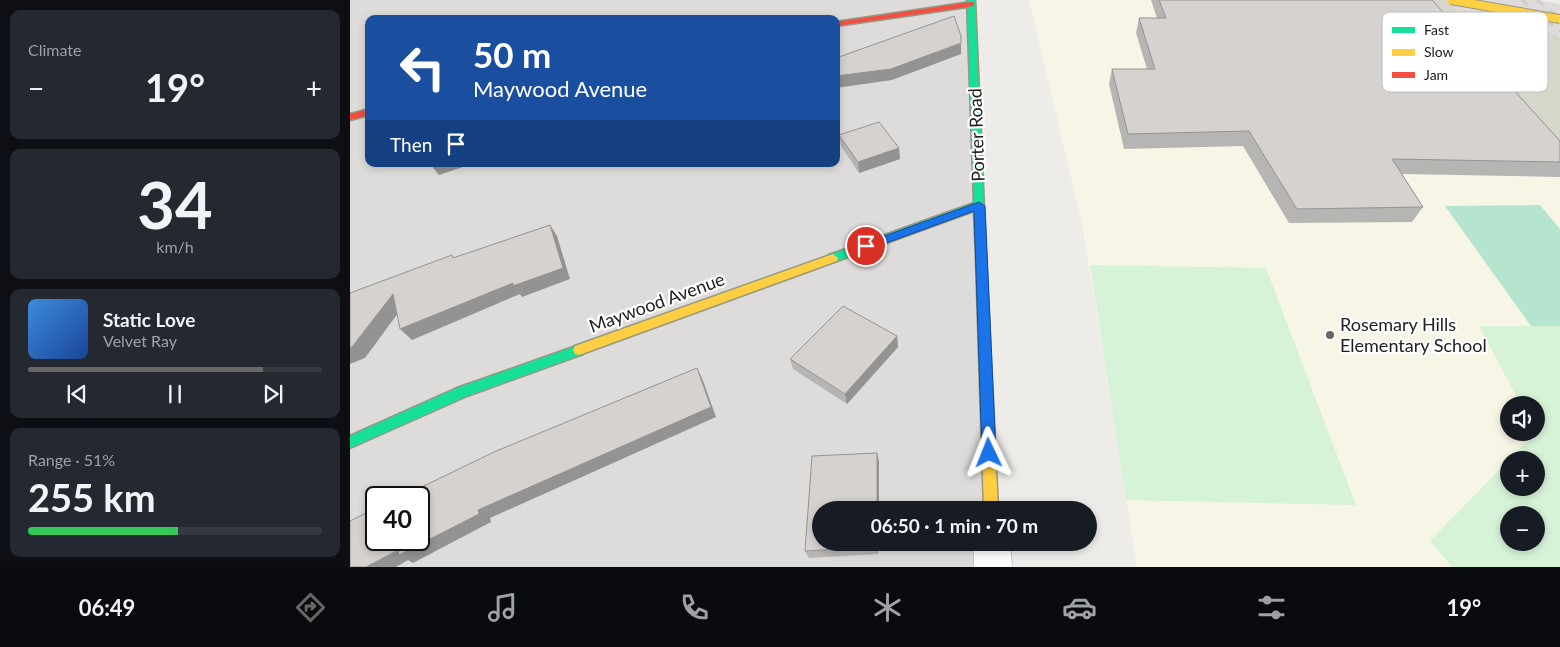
<!DOCTYPE html>
<html lang="en">
<head>
<meta charset="utf-8">
<style>
	:root { --surface:#171b24; --page:#242831; --text:#f1f3f6; --muted:#9ea1a6; --line:#363941; --accent:#686766 }
	body { margin:0; font-family:Lato,sans-serif; background:var(--page); color:var(--text); height:100vh; display:flex; flex-direction:column; font-size:19px; white-space:nowrap }
	* { box-sizing:border-box; margin:0 }
	p { font-size:16px; color:var(--muted) }
	.icon { flex:none; width:28px; height:28px; fill:none; stroke:currentColor; stroke-width:2; stroke-linecap:round; stroke-linejoin:round }
	.map { position:relative; flex:1; overflow:hidden }
	.side { display:flex; flex-direction:column; gap:10px; padding:10px; background:#0d0f14; width:350px }
	.side>* { flex:none }
	.top-card { position:absolute; left:15px; top:15px; width:475px; height:152px; border-radius:10px; box-shadow:0 2px 8px #0003; background:#1a4fa0; color:#fff; overflow:hidden }
	.tools { position:absolute; left:1150px; top:396px; display:grid; gap:10px }
	.tools a { display:grid; place-items:center; width:45px; height:45px; border-radius:50%; background:var(--surface); box-shadow:0 2px 8px #0003; font-size:25px }
	.speed { position:absolute; left:15px; top:486px; display:flex; gap:10px; font-size:25px; font-weight:700; text-align:center }
	.speed>* { display:grid; place-content:center; width:65px; height:65px; border-radius:50%; background:var(--surface); box-shadow:0 2px 8px #0003; line-height:1 }
	.speed .limit { border:2px solid #111; border-radius:8px; background:#fff; color:#111 }
	.pin { position:absolute; display:grid; place-items:center; width:42px; height:42px; color:#fff; margin:-21px; border:2px solid #fff; border-radius:50%; box-shadow:0 1px 5px #0007 }
	.me { position:absolute; width:55px; margin:-28px; rotate:358deg; stroke-linejoin:round; filter:drop-shadow(0 0 4px #0008) }
	.turn { display:flex; align-items:center; gap:18px; height:105px; padding:0 25px; font-size:22px }
	.turn .icon { width:65px; height:65px; stroke-width:2.5 }
	.turn b { display:block; font-size:35px; line-height:42px }
	.then { display:flex; align-items:center; height:48px; padding:0 25px; background:#0003; gap:10px; font-size:19px }
	.big { font-size:38px; font-weight:700; line-height:1.1 }
	.side .widget { flex:1; display:flex; flex-direction:column; justify-content:center; gap:8px; min-width:0; padding:0 18px; border-radius:10px; background:var(--page) }
	.side .dial { align-items:center; gap:0 }
	.dial b { font-size:65px; line-height:1 }
	.song { display:flex; align-items:center; gap:15px }
	.cover { width:60px; height:60px; border-radius:8px; background:linear-gradient(135deg,hsl(210 70% 55%),hsl(220 70% 35%)) }
	.played { height:5px; border-radius:2px; background:linear-gradient(90deg,var(--accent) 80%,var(--line) 80%) }
	.keys { display:flex; justify-content:space-around; direction:ltr }
	.heat { display:flex; justify-content:space-between; align-items:center; font-size:28px; direction:ltr }
	.charge { height:8px; border-radius:4px; background:linear-gradient(90deg,#34c759 51%,var(--line) 0) }
	.trip { position:absolute; left:462px; top:501px; width:285px; height:50px; border-radius:25px; background:var(--surface); box-shadow:0 2px 8px #0003; font-weight:700; line-height:50px; text-align:center }
	.tab-bar { display:flex; height:80px; justify-content:space-around; align-items:center; background:#090b0e; color:var(--muted) }
	.tab-bar .icon { width:35px; height:35px }
	.tab-bar .active { color:var(--accent) }
	.tab-bar b { font-size:22px; color:var(--text) }
	main { display:flex; flex:1; min-height:0 }
	.map>svg:first-child { display:block }
</style>
</head>
<body>
<main>
<section class="side">
<div class="widget"><p>Climate</p>
<div class="heat"><a>−</a><b class="big">19°</b><a>+</a></div>
</div>
<div class="widget dial"><b>34</b><p>km/h</p></div>
<div class="widget">
<div class="song"><i class="cover"></i><div><b>Static Love</b><p>Velvet Ray</p></div></div>
<div class="played"></div>
<div class="keys"><svg class="icon" aria-label="previous" viewBox="0 0 24 24"><path d="M18 5L8 12l10 7zM5 5v14"/></svg><svg class="icon" aria-label="pause" viewBox="0 0 24 24"><path d="M8 5v14M16 5v14"/></svg><svg class="icon" aria-label="next" viewBox="0 0 24 24"><path d="M6 5l10 7-10 7zM19 5v14"/></svg></div>
</div>
<div class="widget"><p>Range · 51%</p><b class="big">255 km</b><div class="charge"></div></div>
</section>
<div class="map">
<svg width="1210" height="567" viewBox="0 0 1210 567">
	<rect width="100%" height="100%" fill="#eeece9"/>
	<!-- residential -->
	<path fill="#dddcda" fill-rule="evenodd" d="M0,0H621L641,510H471V542L642,543L643,567H0ZM19,19H486V164H19ZM26,498H69V540H26Z"/>
	<!-- education -->
	<path fill="#f7f5e5" fill-rule="evenodd" d="M679,0H1067L1210,154V567H787L733,228ZM1159,405H1186V432H1159ZM1159,460H1186V488H1159ZM1159,515H1186V542H1159Z"/>
	<!-- construction -->
	<path fill="#d7d6cb" d="M1067,0H1164L1210,37V154Z"/>
	<!-- park -->
	<g fill="#d7f3d7" fill-rule="evenodd">
		<path d="M740,265L916,268L1006,505L776,500Z"/>
		<path d="M1129,326H1210V567H1102L1080,541L1186,432V405H1171ZM1159,460H1186V488H1159ZM1159,515H1186V542H1159Z"/>
	</g>
	<!-- pitch -->
	<path fill="#b5e4cf" d="M1190,205L1210,229V326H1181L1095,206Z"/>
	<!-- pier -->
	<path fill="#dddcdb" d="M1096,0H1188L1210,4V35L1119,20Z"/>
	<g fill="none" stroke-linecap="round" stroke-linejoin="round">
		<defs>
			<path id="street" d="M624,542H660L662,567H624Z"/>
			<g id="fast">
				<path d="M617,0H625L636,257L631,261L626,257L624,211L487,261H479L478,258L479,255L624,203Z"/>
				<path d="M229,345L233,346L235,350L233,354L117,396L0,448V436L107,388Z"/>
			</g>
			<g id="slow">
				<path d="M631,253L636,257L648,510H634L626,257Z"/>
				<path d="M483,254L488,258L487,261L229,355L225,354L223,350L225,346Z"/>
			</g>
			<g id="jam">
				<path d="M621,2H624V6L486,26V22Z"/>
				<path d="M19,109V115L0,120V114Z"/>
			</g>
		</defs>
		<!-- street casing -->
		<use href="#street" stroke="#c7c6c5" stroke-width="2"/>
		<!-- fast casing -->
		<use href="#fast" stroke="#979880" stroke-width="3"/>
		<!-- slow casing -->
		<use href="#slow" stroke="#979880" stroke-width="3"/>
		<!-- jam casing -->
		<use href="#jam" stroke="#979880" stroke-width="3"/>
		<!-- street -->
		<use href="#street" fill="#fcfcfc" fill-rule="evenodd"/>
		<!-- fast -->
		<use href="#fast" fill="#16e098" fill-rule="evenodd"/>
		<!-- slow -->
		<use href="#slow" fill="#ffcf43" fill-rule="evenodd"/>
		<!-- jam -->
		<use href="#jam" fill="#f24e42" fill-rule="evenodd"/>
		<!-- rail -->
		<g stroke="#cbcbca" stroke-width="2.5" stroke-dasharray="8 8" stroke-linecap="butt">
			<path d="M1172,0L1210,31"/>
			<path d="M1187,0L1210,18"/>
		</g>
		<defs>
			<path id="slow-bridge" d="M1101,0L1210,19"/>
		</defs>
		<!-- slow-bridge casing -->
		<use href="#slow-bridge" stroke="#979880" stroke-width="10" stroke-linecap="butt"/>
		<!-- slow-bridge -->
		<use href="#slow-bridge" stroke="#ffcf43" stroke-width="8"/>
	</g>
	<!-- wall -->
	<g fill="#b7b5b3">
		<path d="M801,0H1082L1210,141V177L1052,174L1073,207L1062,222L939,223L893,146L774,149L759,84L762,69H797L786,33L789,18H807Z"/>
		<path d="M489,135L549,148L550,159L509,173L491,146Z"/>
		<path d="M547,336L548,347L497,404L443,369L440,359Z"/>
		<path d="M527,453L529,462L528,554L459,558L455,551Z"/>
	</g>
	<!-- shaded-wall -->
	<g fill="#959392">
		<path d="M611,43V54L542,80L486,88V76Z"/>
		<path d="M549,148L550,159L509,173L508,162Z"/>
		<path d="M80,164H119V165L89,175Z"/>
		<path d="M200,225L207,236L220,279L172,297L170,294L62,340L50,329Z"/>
		<path d="M43,294L54,305L15,358L0,364V348Z"/>
		<path d="M547,336L548,347L497,404L495,394Z"/>
		<path d="M347,368L352,378L366,417L140,518L141,522L63,563L58,560L46,567H16L128,510Z"/>
		<path d="M527,453L529,462V510H527Z"/>
		<path d="M526,542H528V554L526,547Z"/>
	</g>
	<!-- building -->
	<g fill="#d5d2d0" stroke="#959392">
		<path d="M809,0H1082L1210,141V162L1042,159L1073,207L947,209L899,131L778,134L762,69H805L789,18H816Z"/>
		<path d="M604,16L611,36V43L541,69L486,76V58Z"/>
		<path d="M529,122L549,148L508,162L489,135Z"/>
		<path d="M200,225L213,268L163,286V283L50,329L43,294L2,347L0,348V293L102,255L103,258Z"/>
		<path d="M493,306L547,336L495,394L440,359Z"/>
		<path d="M347,368L361,407L128,510L129,514L49,555L48,550L16,567H0V521L26,508V540H69V498H49L144,452Z"/>
		<path d="M527,453V510H471V542H526V547L455,551L462,456Z"/>
	</g>
	<!-- route -->
	<path fill="#1a73e8" stroke="#114b97" d="M629,202L635,206L646,453L644,457L639,459L634,457L632,453L624,211L520,249H512L511,246L512,244Z"/>
	<!-- markers -->
	<circle fill="#686766" stroke="#fff" stroke-width="2" cx="980" cy="335" r="5"/>
	<g text-anchor="middle" stroke-width="4.5" stroke-linejoin="round" paint-order="stroke">
		<!-- street labels -->
		<g font-size="18" fill="#202020" stroke="#fff">
			<text transform="translate(627 135) rotate(-92)" y="6">Porter Road</text>
			<text transform="translate(307 303) rotate(-20)" y="6">Maywood Avenue</text>
		</g>
		<!-- poi labels -->
		<g font-size="18" fill="#202020" stroke="#fff" text-anchor="start">
			<text x="990" y="331">Rosemary Hills<tspan x="990" dy="21">Elementary School</tspan></text>
		</g>
	</g>
	<!-- legend -->
	<rect x="1032" y="12" width="166" height="80" rx="8" fill="#fff" stroke="#bcbcbc" stroke-width="1"/>
	<rect x="1042" y="27" width="23" height="6" fill="#16e098"/>
	<rect x="1042" y="49" width="23" height="7" fill="#ffcf43"/>
	<rect x="1042" y="72" width="23" height="6" fill="#f24e42"/>
	<g font-size="14" fill="#202020">
		<text x="1074" y="35">Fast</text>
		<text x="1074" y="57">Slow</text>
		<text x="1074" y="80">Jam</text>
	</g>
</svg>
<div class="tools">
<a><svg class="icon" aria-label="sound" viewBox="0 0 24 24"><path d="M4 9h4l5-4v14l-5-4H4zM17 9q2 3 0 6"/></svg></a>
<a>+</a>
<a>−</a>
</div>
<div class="speed"><div class="limit">40</div></div>
<div class="pin" style="left:516px;top:246px;background:#d93025"><svg class="icon" aria-label="arrive" viewBox="0 0 24 24"><path d="M6 21V4h12l-3 4 3 4H6"/></svg></div>
<svg class="me" style="left:639px;top:453px" viewBox="-20 -20 40 40"><path d="M0-17L14 15 0 8-14 15z" fill="#1a73e8" stroke="#fff" stroke-width="4"/></svg>
<div class="trip">06:50 · 1 min · 70 m</div>
<div class="top-card">
<div class="turn"><svg class="icon" aria-label="left" viewBox="0 0 24 24"><path d="M17 20v-9H6M10 6l-5 5 5 5"/></svg><div><b>50 m</b>Maywood Avenue</div></div>
<div class="then">Then<svg class="icon" aria-label="arrive" viewBox="0 0 24 24"><path d="M6 21V4h12l-3 4 3 4H6"/></svg></div>
</div>
</div>
</main>
<nav class="tab-bar">
<b>06:49</b>
<svg class="icon active" aria-label="directions" viewBox="0 0 24 24"><path d="M12 3l9 9-9 9-9-9zM9 14v-3h6M13 9l2 2-2 2"/></svg>
<svg class="icon" aria-label="music" viewBox="0 0 24 24"><path d="M9 18V5l10-2v13"/><circle cx="6" cy="18" r="3"/><circle cx="16" cy="16" r="3"/></svg>
<svg class="icon" aria-label="phone" viewBox="0 0 24 24"><path d="M5 4h4l2 5-3 2q2 4 5 5l2-3 5 2v4C11 20 4 13 5 4z"/></svg>
<svg class="icon" aria-label="climate" viewBox="0 0 24 24"><path d="M12 3v18M4 7l16 10M4 17L20 7"/></svg>
<svg class="icon" aria-label="car" viewBox="0 0 24 24"><path d="M5 17H2v-5l4-1 3-4h7l3 4 3 1v5h-3M9 17h6M6 11h13"/><circle cx="7" cy="17" r="2"/><circle cx="17" cy="17" r="2"/></svg>
<svg class="icon" aria-label="filters" viewBox="0 0 24 24"><path d="M4 7h16M4 17h16"/><circle cx="9" cy="7" r="2"/><circle cx="15" cy="17" r="2"/></svg>
<b>19°</b>
</nav>
</body>
</html>
